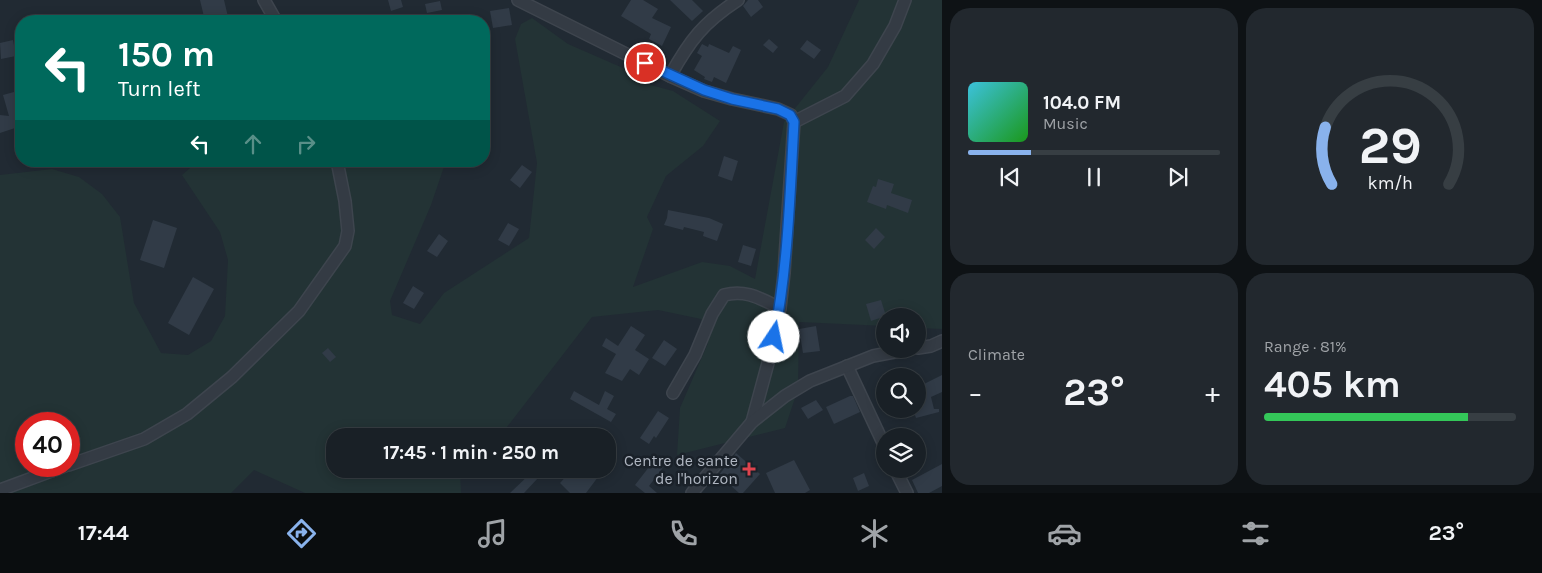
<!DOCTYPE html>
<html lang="en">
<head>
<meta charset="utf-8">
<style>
	:root { --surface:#192026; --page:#22282e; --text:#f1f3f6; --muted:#9fa3a7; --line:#373e43; --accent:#89b2ec }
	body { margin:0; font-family:Karla,sans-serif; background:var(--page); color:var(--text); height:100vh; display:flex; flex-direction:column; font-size:19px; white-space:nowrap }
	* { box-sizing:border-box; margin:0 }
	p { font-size:16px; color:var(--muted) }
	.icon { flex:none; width:28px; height:28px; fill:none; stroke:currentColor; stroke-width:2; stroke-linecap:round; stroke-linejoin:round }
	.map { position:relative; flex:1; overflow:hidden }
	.sheet { display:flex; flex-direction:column; gap:8px; padding:8px; background:#0e1215; width:600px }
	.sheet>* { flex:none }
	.hud { position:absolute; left:15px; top:15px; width:475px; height:152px; border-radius:20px; box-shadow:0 2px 12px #0003,0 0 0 1px var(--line); background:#00695c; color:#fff; overflow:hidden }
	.fabs { position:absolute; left:876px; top:308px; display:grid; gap:10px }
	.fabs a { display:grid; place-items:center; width:50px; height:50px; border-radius:50%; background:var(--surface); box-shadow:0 2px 12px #0003,0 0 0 1px var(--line); font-size:25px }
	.speed { position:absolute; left:15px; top:412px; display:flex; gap:10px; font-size:25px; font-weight:700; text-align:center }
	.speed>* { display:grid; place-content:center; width:65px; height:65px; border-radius:50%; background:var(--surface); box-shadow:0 2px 12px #0003,0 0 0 1px var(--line); line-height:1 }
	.speed .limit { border:8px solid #d22; background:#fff; color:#111 }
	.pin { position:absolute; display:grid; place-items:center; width:42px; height:42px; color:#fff; margin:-21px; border:2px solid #fff; border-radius:50%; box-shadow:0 1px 5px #0007 }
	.me { position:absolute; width:55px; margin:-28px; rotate:11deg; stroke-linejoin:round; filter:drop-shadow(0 0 4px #0008) }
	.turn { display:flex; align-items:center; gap:18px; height:105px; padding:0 20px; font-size:22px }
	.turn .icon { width:65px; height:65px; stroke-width:2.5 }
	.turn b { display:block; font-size:35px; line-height:42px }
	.lanes { display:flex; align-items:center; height:48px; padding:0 20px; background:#0003; justify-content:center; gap:25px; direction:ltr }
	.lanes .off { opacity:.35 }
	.big { font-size:38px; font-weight:700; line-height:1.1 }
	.sheet .tile { flex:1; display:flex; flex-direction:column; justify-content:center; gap:8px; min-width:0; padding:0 18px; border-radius:20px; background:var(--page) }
	.sheet .dial { align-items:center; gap:0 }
	.dial svg { height:130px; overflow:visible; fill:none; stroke:var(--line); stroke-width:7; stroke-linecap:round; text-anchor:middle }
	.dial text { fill:var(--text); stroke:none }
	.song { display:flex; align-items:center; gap:15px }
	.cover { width:60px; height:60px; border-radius:8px; background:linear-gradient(135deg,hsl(190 70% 55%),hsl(120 70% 35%)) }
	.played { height:5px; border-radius:2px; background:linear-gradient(90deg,var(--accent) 25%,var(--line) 25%) }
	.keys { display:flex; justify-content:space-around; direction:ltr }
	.heat { display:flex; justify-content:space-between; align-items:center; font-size:28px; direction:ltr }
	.charge { height:8px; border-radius:4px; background:linear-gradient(90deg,#34c759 81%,var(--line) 0) }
	.sheet .tiles { flex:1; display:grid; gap:8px; grid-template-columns:repeat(2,1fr) }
	.trip { position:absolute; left:326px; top:428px; width:290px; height:50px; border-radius:20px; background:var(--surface); box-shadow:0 2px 12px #0003,0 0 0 1px var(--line); font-weight:700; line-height:50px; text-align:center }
	.tab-bar { display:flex; height:80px; justify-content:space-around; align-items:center; background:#0a0d0f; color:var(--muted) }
	.tab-bar .icon { width:35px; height:35px }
	.tab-bar .current { color:var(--accent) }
	.tab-bar b { font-size:22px; color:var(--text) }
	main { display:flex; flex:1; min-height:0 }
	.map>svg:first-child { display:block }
</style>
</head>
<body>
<main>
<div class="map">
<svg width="942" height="493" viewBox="0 0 942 493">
	<rect width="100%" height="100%" fill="#212a33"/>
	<!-- green -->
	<path fill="#233335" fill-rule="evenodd" d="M859,0H942V329L918,328V316H885V326L799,322L798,389L785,428L677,455L680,408L708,343L701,319L658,310L592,317L500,436H335V469H460L461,493H305L254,470L231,493H0V175L52,169L79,177L102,194L120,217L134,303L161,353L188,355L211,341L225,316L228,260L220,232L182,175L198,161H446L431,205L390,301L392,315L420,324L444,293L529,238L537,163L515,39L521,24L532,18L568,44L623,68L647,84L673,91L720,121L703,146L666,176L647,217L653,229L633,287L702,262L730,266L755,279L784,122L828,67ZM26,424H69V466H26Z"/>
	<!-- building -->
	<g fill="#313b47">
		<path d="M200,0H224L229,21H205Z"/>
		<path d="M388,0H401L403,7L391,11Z"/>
		<path d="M631,0H643L658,9L652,18L671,27L662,46L649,39L651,34L621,16Z"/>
		<path d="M670,0H692L703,11L692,21Z"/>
		<path d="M748,0H758L763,7L751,17L743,6Z"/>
		<path d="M440,1L442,10L427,13L425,4Z"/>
		<path d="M509,8L512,25L493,28L490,11Z"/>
		<path d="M769,39L778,47L773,53L763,45Z"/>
		<path d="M13,40L16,56L1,59L0,43Z"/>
		<path d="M807,40L821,50L814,59L800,49Z"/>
		<path d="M702,44L708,47L709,44L729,53L733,46L741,50L726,83L714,77L712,82L704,79L705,77L694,70L702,56L697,53Z"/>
		<path d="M21,90V126L0,133V115L9,116L3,95Z"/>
		<path d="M724,156L738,161L732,181L718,176Z"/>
		<path d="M522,165L532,172L520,188L510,180Z"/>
		<path d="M878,179L894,184L891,193L912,200L908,213L887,205L886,209L867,202L873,186L876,187Z"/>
		<path d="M668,210L709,218L723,224L717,241L703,236L704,232L684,227L683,230L664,225L667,218Z"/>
		<path d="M153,220L177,228L164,268L140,260Z"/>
		<path d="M508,223L519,229L509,246L498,240Z"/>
		<path d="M876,228L885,237L874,249L865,240Z"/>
		<path d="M439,234L448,241L437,257L427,251Z"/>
		<path d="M743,245L756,249L751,266L738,262Z"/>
		<path d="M193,277L214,289L189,335L168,323Z"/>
		<path d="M413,286L424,293L414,309L403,303Z"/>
		<path d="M881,300L886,316L871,321L866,304Z"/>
		<path d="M631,326L645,335L635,350L649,359L639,375L630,369L622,381L605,373L616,354L602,346L606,338L618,346Z"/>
		<path d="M816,326L820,351L803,353L799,329Z"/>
		<path d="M664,340L677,349L665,366L652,358Z"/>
		<path d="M328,348L336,357L330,362L322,353Z"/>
		<path d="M942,375V392L931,397L934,409H939V412L916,418L913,409H918V387Z"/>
		<path d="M574,391L599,405L605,391L614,396L607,409L616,414L611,422L570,399Z"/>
		<path d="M850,396H853L860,412L834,424L826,407Z"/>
		<path d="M816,400L823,410L808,419L801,408Z"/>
		<path d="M658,411L669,418L656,438L654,436L649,444L640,438Z"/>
		<path d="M736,453L760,474L743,493H739L719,475Z"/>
		<path d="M656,458L665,465L649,486L657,493H645L635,485Z"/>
		<path d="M794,460L810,490L805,493H775L766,473Z"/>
		<path d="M942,464V486L929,493H918L912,480Z"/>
		<path d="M573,469H604L586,493H570L560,483Z"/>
		<path d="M533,471L539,477L524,493H510Z"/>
		<path d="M864,473L869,486L858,491L853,478Z"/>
	</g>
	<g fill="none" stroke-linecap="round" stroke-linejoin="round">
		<defs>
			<g id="minor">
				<path d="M264,0L276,21"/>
				<path d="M518,0L670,76L704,91L732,99L778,109L791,115L794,122L784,273L780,308L771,352L752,422"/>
				<path d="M670,76C690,40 703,23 738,0"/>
				<path d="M794,122L845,96L873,64L895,26L905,0"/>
				<path d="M918,348L931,346L942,341"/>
				<path d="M847,366L885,447"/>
				<path d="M673,393L695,355L712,314L724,295C746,289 761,299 780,308"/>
				<path d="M69,465L144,439L187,414L232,377L299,311L345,246L348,231L345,201L337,161"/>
				<path d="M895,469L907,493"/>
				<path d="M0,490L65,466"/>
				<path d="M692,493L752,422L785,396L810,381L873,356L910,349"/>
			</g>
		</defs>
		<!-- minor casing -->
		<use href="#minor" stroke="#3e454e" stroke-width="14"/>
		<!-- minor -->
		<use href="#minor" stroke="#343b44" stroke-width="11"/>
	</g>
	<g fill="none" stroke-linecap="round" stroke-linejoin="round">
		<defs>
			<path id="route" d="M645,63L704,90L732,99L778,109L790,115L794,122C790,194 788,267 774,337"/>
		</defs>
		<!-- route casing -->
		<use href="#route" stroke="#114b97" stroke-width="12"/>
		<!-- route -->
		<use href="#route" stroke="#1a73e8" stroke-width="9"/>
	</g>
	<!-- markers -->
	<path fill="#e0444e" stroke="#1a2129" stroke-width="2" d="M746.5 461.5h5v5h5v5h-5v5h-5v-5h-5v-5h5z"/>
	<g text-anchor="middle" stroke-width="5" stroke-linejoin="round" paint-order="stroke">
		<!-- poi labels -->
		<g font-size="16" fill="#afb6c1" stroke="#1a2129" text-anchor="end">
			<text x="738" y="466">Centre de sante<tspan x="738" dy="18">de l'horizon</tspan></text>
		</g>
	</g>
</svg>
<div class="fabs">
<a><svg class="icon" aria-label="sound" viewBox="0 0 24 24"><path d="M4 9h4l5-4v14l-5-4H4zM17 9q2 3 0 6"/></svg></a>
<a><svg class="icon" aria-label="search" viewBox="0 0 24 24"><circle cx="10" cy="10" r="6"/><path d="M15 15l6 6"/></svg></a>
<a><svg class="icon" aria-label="layers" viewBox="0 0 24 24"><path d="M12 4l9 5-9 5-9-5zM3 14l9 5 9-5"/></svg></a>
</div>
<div class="speed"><div class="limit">40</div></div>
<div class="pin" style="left:645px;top:63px;background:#d93025"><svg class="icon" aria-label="arrive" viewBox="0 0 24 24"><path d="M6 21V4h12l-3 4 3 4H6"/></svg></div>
<svg class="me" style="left:774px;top:337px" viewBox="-20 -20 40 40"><circle r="19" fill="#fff"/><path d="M0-13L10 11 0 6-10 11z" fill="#1a73e8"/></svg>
<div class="trip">17:45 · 1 min · 250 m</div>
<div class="hud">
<div class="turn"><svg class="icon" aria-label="left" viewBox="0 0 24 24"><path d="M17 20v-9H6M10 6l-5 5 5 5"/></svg><div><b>150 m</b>Turn left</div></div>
<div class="lanes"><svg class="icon" aria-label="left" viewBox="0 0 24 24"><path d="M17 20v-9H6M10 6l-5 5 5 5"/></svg><svg class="icon off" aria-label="ahead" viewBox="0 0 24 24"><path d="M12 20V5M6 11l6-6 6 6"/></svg><svg class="icon off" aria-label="right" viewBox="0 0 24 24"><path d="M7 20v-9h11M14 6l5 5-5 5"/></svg></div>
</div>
</div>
<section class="sheet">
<div class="tiles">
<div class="tile">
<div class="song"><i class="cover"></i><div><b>104.0 FM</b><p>Music</p></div></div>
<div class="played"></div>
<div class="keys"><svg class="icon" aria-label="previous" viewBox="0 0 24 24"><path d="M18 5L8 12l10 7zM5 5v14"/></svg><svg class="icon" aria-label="pause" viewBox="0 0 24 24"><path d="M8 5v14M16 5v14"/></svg><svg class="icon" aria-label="next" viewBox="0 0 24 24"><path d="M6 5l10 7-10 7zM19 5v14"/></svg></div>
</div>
<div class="tile dial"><svg viewBox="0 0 100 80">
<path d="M14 69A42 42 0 1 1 86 69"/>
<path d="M14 69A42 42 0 0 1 10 34" stroke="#89b2ec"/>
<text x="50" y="56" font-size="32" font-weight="700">29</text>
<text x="50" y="72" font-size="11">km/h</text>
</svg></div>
<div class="tile"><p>Climate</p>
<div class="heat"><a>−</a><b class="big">23°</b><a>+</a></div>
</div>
<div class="tile"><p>Range · 81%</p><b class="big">405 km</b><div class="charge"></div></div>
</div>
</section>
</main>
<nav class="tab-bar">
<b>17:44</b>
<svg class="icon current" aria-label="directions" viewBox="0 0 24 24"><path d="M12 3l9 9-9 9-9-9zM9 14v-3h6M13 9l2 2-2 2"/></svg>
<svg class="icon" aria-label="music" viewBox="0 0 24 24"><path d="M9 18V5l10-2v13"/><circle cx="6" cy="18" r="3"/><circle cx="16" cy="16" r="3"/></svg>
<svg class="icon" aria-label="phone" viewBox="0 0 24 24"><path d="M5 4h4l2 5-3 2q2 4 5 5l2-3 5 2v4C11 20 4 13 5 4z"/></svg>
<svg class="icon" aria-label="climate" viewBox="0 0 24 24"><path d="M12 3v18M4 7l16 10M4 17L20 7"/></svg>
<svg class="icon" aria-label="car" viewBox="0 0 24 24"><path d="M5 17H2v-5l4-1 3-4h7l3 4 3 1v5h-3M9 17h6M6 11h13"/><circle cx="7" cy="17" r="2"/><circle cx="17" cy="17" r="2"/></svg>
<svg class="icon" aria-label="filters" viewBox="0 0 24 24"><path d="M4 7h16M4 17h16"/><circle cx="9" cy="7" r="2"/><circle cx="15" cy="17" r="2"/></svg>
<b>23°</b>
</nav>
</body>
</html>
